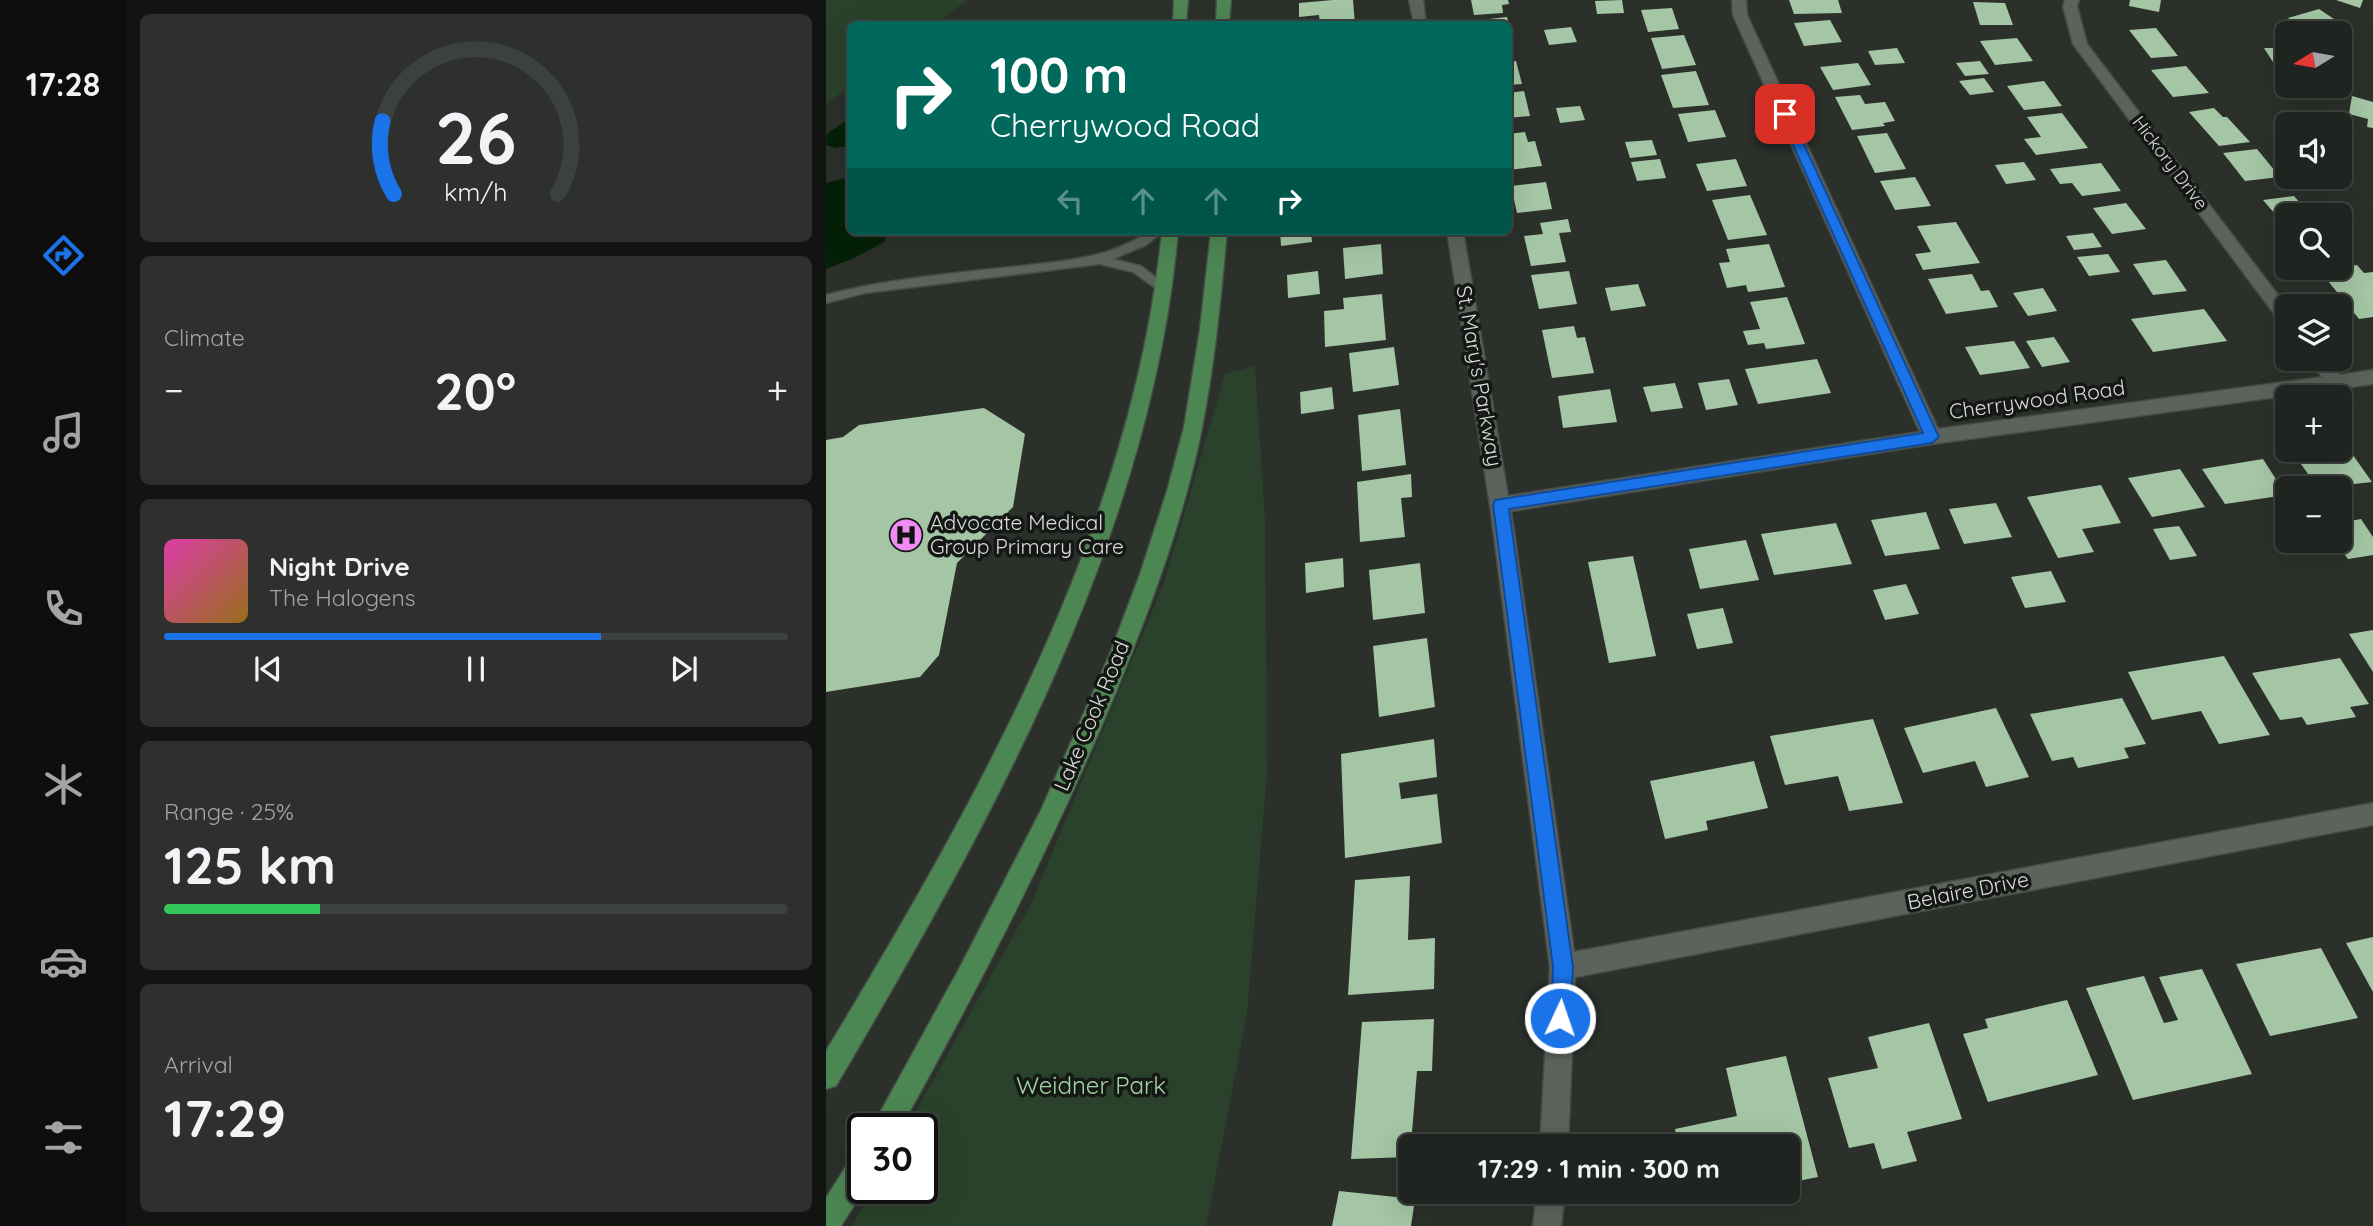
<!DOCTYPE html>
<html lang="en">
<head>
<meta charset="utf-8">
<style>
	:root { --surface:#202420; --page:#2d302d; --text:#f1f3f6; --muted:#a2a4a5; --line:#3d413e; --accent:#1a73e8 }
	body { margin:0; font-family:Quicksand,sans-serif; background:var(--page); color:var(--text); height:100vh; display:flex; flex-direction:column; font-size:26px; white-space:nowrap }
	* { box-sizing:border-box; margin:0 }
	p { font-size:23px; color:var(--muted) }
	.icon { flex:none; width:38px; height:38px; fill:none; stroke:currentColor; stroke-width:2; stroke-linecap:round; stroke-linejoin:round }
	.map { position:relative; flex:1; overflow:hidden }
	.panel { display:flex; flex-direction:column; gap:14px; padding:14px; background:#121412; width:700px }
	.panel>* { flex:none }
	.hud { position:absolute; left:21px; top:21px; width:665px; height:214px; border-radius:10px; box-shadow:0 7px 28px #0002,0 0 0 2px var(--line); background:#00695c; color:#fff; overflow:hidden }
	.needle { width:46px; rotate:259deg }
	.buttons { position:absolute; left:1449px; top:21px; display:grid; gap:14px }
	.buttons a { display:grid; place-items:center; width:77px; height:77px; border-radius:10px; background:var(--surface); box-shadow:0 7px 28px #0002,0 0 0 2px var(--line); font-size:35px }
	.speed { position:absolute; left:21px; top:1113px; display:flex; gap:14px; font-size:35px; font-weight:700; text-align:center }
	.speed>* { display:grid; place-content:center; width:91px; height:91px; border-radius:50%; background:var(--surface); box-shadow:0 7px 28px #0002,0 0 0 2px var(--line); line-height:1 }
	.speed .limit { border:4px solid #111; border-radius:10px; background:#fff; color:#111 }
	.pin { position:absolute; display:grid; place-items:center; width:60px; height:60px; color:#fff; margin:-30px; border-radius:14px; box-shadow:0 4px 10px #0006 }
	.me { position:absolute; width:77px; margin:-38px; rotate:3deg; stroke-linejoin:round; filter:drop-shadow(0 0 5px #0008) }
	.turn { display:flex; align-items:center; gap:24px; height:147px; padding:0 28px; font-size:32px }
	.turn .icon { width:91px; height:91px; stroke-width:2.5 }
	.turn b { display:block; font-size:49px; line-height:60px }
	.lanes { display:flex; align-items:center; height:66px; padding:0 28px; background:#0003; justify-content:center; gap:35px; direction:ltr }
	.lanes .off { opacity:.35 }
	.big { font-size:52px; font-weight:700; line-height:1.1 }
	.panel .tile { flex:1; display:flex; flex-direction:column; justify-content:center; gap:10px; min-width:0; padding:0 24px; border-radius:10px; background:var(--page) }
	.panel .dial { align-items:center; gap:0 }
	.dial svg { height:182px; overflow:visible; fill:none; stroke:var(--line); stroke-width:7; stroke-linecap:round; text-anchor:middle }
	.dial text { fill:var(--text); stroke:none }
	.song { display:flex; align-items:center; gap:21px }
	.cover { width:84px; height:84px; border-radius:10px; background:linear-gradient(135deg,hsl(320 70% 55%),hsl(40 70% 35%)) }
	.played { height:7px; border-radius:4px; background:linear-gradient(90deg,var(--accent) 70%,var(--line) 70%) }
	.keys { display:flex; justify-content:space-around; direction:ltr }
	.heat { display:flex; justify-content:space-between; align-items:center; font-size:38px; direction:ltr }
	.charge { height:10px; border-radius:5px; background:linear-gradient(90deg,#34c759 25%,var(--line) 0) }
	.trip { position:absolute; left:572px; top:1134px; width:402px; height:70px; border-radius:10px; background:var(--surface); box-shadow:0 7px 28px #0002,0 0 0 2px var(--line); font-weight:700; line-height:70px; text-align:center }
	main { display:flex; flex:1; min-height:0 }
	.tabs { display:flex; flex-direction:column; width:126px; justify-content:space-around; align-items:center; background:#0d0e0d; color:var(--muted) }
	.tabs .icon { width:49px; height:49px }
	.tabs .on { color:var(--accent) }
	.tabs b { font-size:32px; color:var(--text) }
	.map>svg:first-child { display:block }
</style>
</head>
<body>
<main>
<nav class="tabs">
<b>17:28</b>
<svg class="icon on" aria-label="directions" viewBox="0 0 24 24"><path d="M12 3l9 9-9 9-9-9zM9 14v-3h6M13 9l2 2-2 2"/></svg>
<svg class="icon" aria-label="music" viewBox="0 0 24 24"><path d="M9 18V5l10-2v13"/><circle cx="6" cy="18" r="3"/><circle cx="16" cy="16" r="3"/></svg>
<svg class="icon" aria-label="phone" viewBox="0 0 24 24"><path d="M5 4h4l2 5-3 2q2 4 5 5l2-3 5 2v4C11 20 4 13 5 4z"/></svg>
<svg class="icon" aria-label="climate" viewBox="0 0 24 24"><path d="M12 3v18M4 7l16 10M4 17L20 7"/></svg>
<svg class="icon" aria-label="car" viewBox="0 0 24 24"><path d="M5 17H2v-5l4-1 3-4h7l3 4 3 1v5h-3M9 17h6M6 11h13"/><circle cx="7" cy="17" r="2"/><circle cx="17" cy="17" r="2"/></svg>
<svg class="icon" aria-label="filters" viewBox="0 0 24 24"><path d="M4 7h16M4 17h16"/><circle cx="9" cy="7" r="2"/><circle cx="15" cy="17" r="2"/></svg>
</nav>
<section class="panel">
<div class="tile dial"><svg viewBox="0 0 100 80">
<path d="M14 69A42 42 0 1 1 86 69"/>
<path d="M14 69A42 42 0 0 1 9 37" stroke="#1a73e8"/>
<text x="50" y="56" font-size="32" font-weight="700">26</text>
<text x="50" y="72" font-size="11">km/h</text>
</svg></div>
<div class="tile"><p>Climate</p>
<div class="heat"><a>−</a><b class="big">20°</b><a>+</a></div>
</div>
<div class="tile">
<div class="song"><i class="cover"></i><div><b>Night Drive</b><p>The Halogens</p></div></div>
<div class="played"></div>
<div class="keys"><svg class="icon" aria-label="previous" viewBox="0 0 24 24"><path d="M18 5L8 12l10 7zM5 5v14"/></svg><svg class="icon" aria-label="pause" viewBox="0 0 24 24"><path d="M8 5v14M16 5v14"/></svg><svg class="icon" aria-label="next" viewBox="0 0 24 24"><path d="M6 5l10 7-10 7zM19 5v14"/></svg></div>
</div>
<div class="tile"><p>Range · 25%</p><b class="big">125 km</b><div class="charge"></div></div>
<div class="tile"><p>Arrival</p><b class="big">17:29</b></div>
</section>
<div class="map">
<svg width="1547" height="1226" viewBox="0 0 1547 1226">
	<rect width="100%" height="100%" fill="#2b302b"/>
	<!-- green -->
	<g fill="#2a422b">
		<path d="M0,0H142L108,24H24V86L0,104Z"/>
		<path d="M429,366L439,520L441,773L421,1014L380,1226H26L47,1188H96V1129H80L205,904L338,583L399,374Z"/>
	</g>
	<!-- water -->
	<g fill="#042107">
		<path d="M24,118V146L9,148L0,145L1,134Z"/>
		<path d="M24,177V231H61L58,242L26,259L0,269V183Z"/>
	</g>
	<!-- building -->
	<g fill="#a4c6a4">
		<path d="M507,0H527L529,24H494L493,15L473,17V3Z"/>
		<path d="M645,0H682L683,4L676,5L677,13L648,15Z"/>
		<path d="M796,0L798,13L771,14L769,1Z"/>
		<path d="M963,0H1012L1016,13L968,14Z"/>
		<path d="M1304,0H1335L1333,12L1303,6Z"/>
		<path d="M1510,0H1537L1534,8Z"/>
		<path d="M1147,2L1179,3L1187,25H1154Z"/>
		<path d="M846,8L853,29L822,32L815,10Z"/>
		<path d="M1493,9L1511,21L1476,31L1462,18Z"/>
		<path d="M681,17L683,24H646L645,21Z"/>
		<path d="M1004,20L1016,42L978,46L968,23Z"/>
		<path d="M745,27L751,42L723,45L718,30Z"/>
		<path d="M1330,28L1352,56L1325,58L1303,30Z"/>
		<path d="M858,35L870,65L836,69L825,38Z"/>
		<path d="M1191,38L1207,61L1169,65L1154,41Z"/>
		<path d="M1071,48L1079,63L1049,65L1042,51Z"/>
		<path d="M1438,48H1461V84Z"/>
		<path d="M690,61L696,84L682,85V62Z"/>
		<path d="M1154,61L1163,74L1139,76L1130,63Z"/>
		<path d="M1032,63L1045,85L1007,90L994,67Z"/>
		<path d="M1360,66L1383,93L1347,97L1325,70Z"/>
		<path d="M870,71L883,105L847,108L835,75Z"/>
		<path d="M1158,78L1168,92L1144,95L1133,81Z"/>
		<path d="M1218,81L1236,106L1198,110L1181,86Z"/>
		<path d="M698,91L704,116L682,118V93Z"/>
		<path d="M1034,95L1039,104L1059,102L1069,121L1057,123L1059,126L1026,130L1009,97Z"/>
		<path d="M1526,96L1547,102V128L1541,127L1542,119L1523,114Z"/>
		<path d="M754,106L759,120L734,123L730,108Z"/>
		<path d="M1388,108L1397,117H1401L1424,142L1393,146L1363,112Z"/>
		<path d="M889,110L900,137L862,142L852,114Z"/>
		<path d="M1236,113L1262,148L1210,155L1198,139L1215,137L1201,117Z"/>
		<path d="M699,132L702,142L709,141L716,166L682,170V134Z"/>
		<path d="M1061,133L1080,169L1049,173L1031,136Z"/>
		<path d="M826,140L831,155L804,158L799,142Z"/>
		<path d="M1431,149L1454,177L1419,181L1397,153Z"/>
		<path d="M834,159L840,178L811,181L805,162Z"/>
		<path d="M910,159L921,186L881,191L870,164Z"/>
		<path d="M1198,162L1210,180L1180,184L1169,165Z"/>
		<path d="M1275,163L1295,191L1256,196L1246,183L1234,184L1224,169Z"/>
		<path d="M1089,177L1105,206L1069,210L1054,181Z"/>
		<path d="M720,182L726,209L691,213L685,186Z"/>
		<path d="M924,195L941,235L902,240L886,200Z"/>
		<path d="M1468,196L1485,215H1461V228L1437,200Z"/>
		<path d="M1300,203L1320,229L1286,234L1267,208Z"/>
		<path d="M742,219L745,232L733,233L740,262L705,266L698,236L717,234L714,223Z"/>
		<path d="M1130,222L1154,263L1097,270L1089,254L1105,252L1091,226Z"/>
		<path d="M454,231H485L486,242L455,246Z"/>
		<path d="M1267,233L1276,247L1248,250L1240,236Z"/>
		<path d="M555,244L557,274L519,279L517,248Z"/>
		<path d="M943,244L959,287L922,292L920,285L901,288L893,263L904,262L900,249Z"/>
		<path d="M1282,254L1294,272L1263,276L1251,257Z"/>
		<path d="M1340,260L1361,291L1327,295L1307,264Z"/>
		<path d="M1531,265L1538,273L1547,272V317L1533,319L1493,270Z"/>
		<path d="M492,271L494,294L462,298L461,275Z"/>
		<path d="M743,271L751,304L713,309L705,275Z"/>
		<path d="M1146,274L1155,291L1163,290L1172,307L1120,314L1102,279Z"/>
		<path d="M812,284L820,306L785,311L779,288Z"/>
		<path d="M1217,288L1231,311L1202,316L1187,293Z"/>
		<path d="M556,294L560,340L499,347L498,311L518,309L517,298Z"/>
		<path d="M961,297L979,344L940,349L938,343L922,345L917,331L934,329L924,302Z"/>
		<path d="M1378,309L1401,341L1327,352L1305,319Z"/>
		<path d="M748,326L751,338L759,337L768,373L726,378L716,330Z"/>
		<path d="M1228,337L1244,362L1216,367L1200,341Z"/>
		<path d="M1188,341L1204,368L1154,375L1139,347Z"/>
		<path d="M568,347L573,385L527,392L523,353Z"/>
		<path d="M991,359L1005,393L932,404L919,369Z"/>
		<path d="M903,379L912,405L880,410L872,383Z"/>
		<path d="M849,383L857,408L825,412L817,387Z"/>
		<path d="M506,387L508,409L475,414L474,392Z"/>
		<path d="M784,389L791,422L737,428L732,396Z"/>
		<path d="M158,408L199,434L187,507L131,563L113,655L94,677L0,692V440L17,437L33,425Z"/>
		<path d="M574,409L580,465L536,471L532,415Z"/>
		<path d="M1517,441L1546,482L1492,488L1465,450H1514V442Z"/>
		<path d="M1437,459L1460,495L1399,504L1376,469Z"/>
		<path d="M1354,469L1379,507L1326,517L1302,478Z"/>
		<path d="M585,474L586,497L575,498L579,537L534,542L531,482Z"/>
		<path d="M1275,485L1295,523L1256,529L1268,552L1232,558L1201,497Z"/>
		<path d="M1170,503L1186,537L1138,544L1123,509Z"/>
		<path d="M1100,512L1114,549L1059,556L1045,520Z"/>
		<path d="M1535,519L1547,537V555L1522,559L1509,541H1514V523Z"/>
		<path d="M1010,523L1026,564L948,575L935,534Z"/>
		<path d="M1353,526L1371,556L1344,560L1327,529Z"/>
		<path d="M920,540L933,580L874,589L863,549Z"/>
		<path d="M807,556L830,656L783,663L762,562Z"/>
		<path d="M517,558L518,587L480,593L479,563Z"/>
		<path d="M594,563L599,613L547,620L543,570Z"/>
		<path d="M1225,571L1240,602L1199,608L1185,577Z"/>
		<path d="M1080,584L1093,614L1059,620L1047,590Z"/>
		<path d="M897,608L907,643L871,649L861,614Z"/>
		<path d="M1547,630V672L1523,634Z"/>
		<path d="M601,638L609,707L553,717L547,646Z"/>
		<path d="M1398,656L1444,735L1393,744L1375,711L1326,720L1302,672Z"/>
		<path d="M1514,658L1543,704L1524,707L1530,717L1481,725L1476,717L1454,720L1426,673Z"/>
		<path d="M1296,698L1320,744L1298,748L1303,758L1252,768L1247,757L1226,761L1204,714Z"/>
		<path d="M1170,708L1203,777L1160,787L1149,761L1097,773L1078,728Z"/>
		<path d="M1047,719L1077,803L1023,811L1012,776L959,785L944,736Z"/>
		<path d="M608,739L611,777L573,783L575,799L611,794L616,843L519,858L515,754Z"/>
		<path d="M928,761L942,808L880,821L882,830L839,839L824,781Z"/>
		<path d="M584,876L582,940L609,938L608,989L522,995L529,880Z"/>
		<path d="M1547,937V992L1520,943Z"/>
		<path d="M1495,948L1532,1018L1444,1036L1410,964Z"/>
		<path d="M1376,969L1426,1074L1307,1100L1260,988L1318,976L1338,1023L1352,1020L1333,977Z"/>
		<path d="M1241,1000L1272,1075L1162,1102L1137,1034L1162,1028L1159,1019Z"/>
		<path d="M608,1019L606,1071H591L584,1157L525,1159L536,1022Z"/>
		<path d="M1103,1023L1136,1119L1081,1132L1091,1161L1056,1169L1048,1143L1023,1148L1002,1078L1052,1068L1042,1037Z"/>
		<path d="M960,1056L992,1177L962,1183V1146H852L849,1129L911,1116L900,1068Z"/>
		<path d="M513,1191L589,1199L585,1226H506Z"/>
		<path d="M861,1192H917V1193L864,1204Z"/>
	</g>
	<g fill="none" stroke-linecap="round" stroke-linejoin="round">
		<defs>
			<path id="service" d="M324,231H338L320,245L287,259L315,266L342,287V293L338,294L307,272L274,264L39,293L0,303V295C61,279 123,274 185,267C235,261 281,260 324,231Z"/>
			<g id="minor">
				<path d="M583,0H597L600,24H588Z"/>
				<path d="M906,0H920L921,15L1112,429L1496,377L1483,359H1502L1514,375L1547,370V384L1106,444L685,511L748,952L1547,803V825L749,977L742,1146H714L724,967L664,505L621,231H637L682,496L1094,432L907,15Z"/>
				<path d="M1239,0H1253L1251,6L1261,44L1461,307V325L1455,323L1247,44L1237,6Z"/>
				<path d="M711,1192H739L735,1226H707Z"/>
			</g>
			<g id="primary">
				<path d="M348,0H362L360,24H347Z"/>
				<path d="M391,0H405L403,24H390Z"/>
				<path d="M336,231H352C326,536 162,827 10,1086L0,1089V1051C151,800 307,528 336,231Z"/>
				<path d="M385,231H401C394,307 387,382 370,456C351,537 321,616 290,692C228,842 153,987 74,1129H45L134,967L215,810L283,656L314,574L341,491L358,427L374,329Z"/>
				<path d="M37,1151L39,1188L15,1226H0V1198L27,1155Z"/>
			</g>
		</defs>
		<!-- service casing -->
		<use href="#service" stroke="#464b46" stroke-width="3"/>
		<!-- minor casing -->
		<use href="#minor" stroke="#464b46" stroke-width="3"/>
		<!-- primary casing -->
		<use href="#primary" stroke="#464b46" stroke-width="3"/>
		<!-- service -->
		<use href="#service" fill="#5c625c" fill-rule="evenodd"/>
		<!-- minor -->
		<use href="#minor" fill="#5c625c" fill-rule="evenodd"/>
		<!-- primary -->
		<use href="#primary" fill="#4c8652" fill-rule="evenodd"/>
	</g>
	<!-- route -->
	<path fill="#1a73e8" stroke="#114b97" stroke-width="2" d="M959,111L964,114L1113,437L1106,443L683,509L747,967L744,1018L741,1026L734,1028L727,1026L725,1018L727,967L667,505L669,500L1097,433L953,114Z"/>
	<!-- icons -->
	<defs>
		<symbol id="hospital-disc" viewBox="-11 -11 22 22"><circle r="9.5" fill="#f08bf5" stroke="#151715"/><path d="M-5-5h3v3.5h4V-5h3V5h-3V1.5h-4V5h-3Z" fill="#111"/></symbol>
	</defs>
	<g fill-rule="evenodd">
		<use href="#hospital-disc" x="61" y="516" width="38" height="38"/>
	</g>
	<g text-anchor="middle" stroke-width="7" stroke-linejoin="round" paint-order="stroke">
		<!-- far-street labels -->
		<g font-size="18" fill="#d9ddd9" stroke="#151715">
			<text transform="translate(1344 163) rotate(53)" y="6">Hickory Drive</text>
		</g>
		<!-- street labels -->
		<g font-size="21" fill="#d9ddd9" stroke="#151715">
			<text transform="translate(653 376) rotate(80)" y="7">St. Mary's Parkway</text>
			<text transform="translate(1211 400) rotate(-8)" y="7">Cherrywood Road</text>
			<text transform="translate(266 716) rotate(-67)" y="7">Lake Cook Road</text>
			<text transform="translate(1142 891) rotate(-11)" y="7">Belaire Drive</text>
		</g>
		<!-- poi labels -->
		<g font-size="21" fill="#d9ddd9" stroke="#151715" text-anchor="start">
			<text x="104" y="530">Advocate Medical<tspan x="104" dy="24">Group Primary Care</tspan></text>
		</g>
		<!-- near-park labels -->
		<g font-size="24" fill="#a0d5a2" stroke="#151715">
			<text x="265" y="1094">Weidner Park</text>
		</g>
	</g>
</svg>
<div class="buttons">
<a><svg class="needle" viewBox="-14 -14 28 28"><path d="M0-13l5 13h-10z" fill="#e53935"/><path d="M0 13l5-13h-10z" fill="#a2a4a5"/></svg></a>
<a><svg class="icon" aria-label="sound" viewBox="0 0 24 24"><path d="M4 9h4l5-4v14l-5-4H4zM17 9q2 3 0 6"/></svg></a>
<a><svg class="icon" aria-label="search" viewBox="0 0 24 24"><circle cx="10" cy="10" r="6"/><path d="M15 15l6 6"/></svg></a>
<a><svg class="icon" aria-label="layers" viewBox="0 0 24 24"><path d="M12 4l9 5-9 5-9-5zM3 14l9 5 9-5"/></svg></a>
<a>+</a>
<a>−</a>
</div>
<div class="speed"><div class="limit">30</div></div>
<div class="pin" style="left:959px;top:114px;background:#d93025"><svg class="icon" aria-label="arrive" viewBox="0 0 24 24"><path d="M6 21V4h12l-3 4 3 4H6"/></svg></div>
<svg class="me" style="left:734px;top:1018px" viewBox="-20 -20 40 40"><circle r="17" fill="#1a73e8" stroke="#fff" stroke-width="3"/><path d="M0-11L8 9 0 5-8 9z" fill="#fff"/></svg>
<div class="trip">17:29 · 1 min · 300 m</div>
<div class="hud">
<div class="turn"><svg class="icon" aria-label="right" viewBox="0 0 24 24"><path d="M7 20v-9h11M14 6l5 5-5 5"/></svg><div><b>100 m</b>Cherrywood Road</div></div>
<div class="lanes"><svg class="icon off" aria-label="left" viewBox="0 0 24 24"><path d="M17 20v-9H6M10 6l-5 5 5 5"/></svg><svg class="icon off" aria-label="ahead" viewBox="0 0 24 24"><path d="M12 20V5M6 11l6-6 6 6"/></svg><svg class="icon off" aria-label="ahead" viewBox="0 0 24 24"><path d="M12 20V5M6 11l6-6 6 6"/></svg><svg class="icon" aria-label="right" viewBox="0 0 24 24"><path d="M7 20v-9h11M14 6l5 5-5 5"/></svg></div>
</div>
</div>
</main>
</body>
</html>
